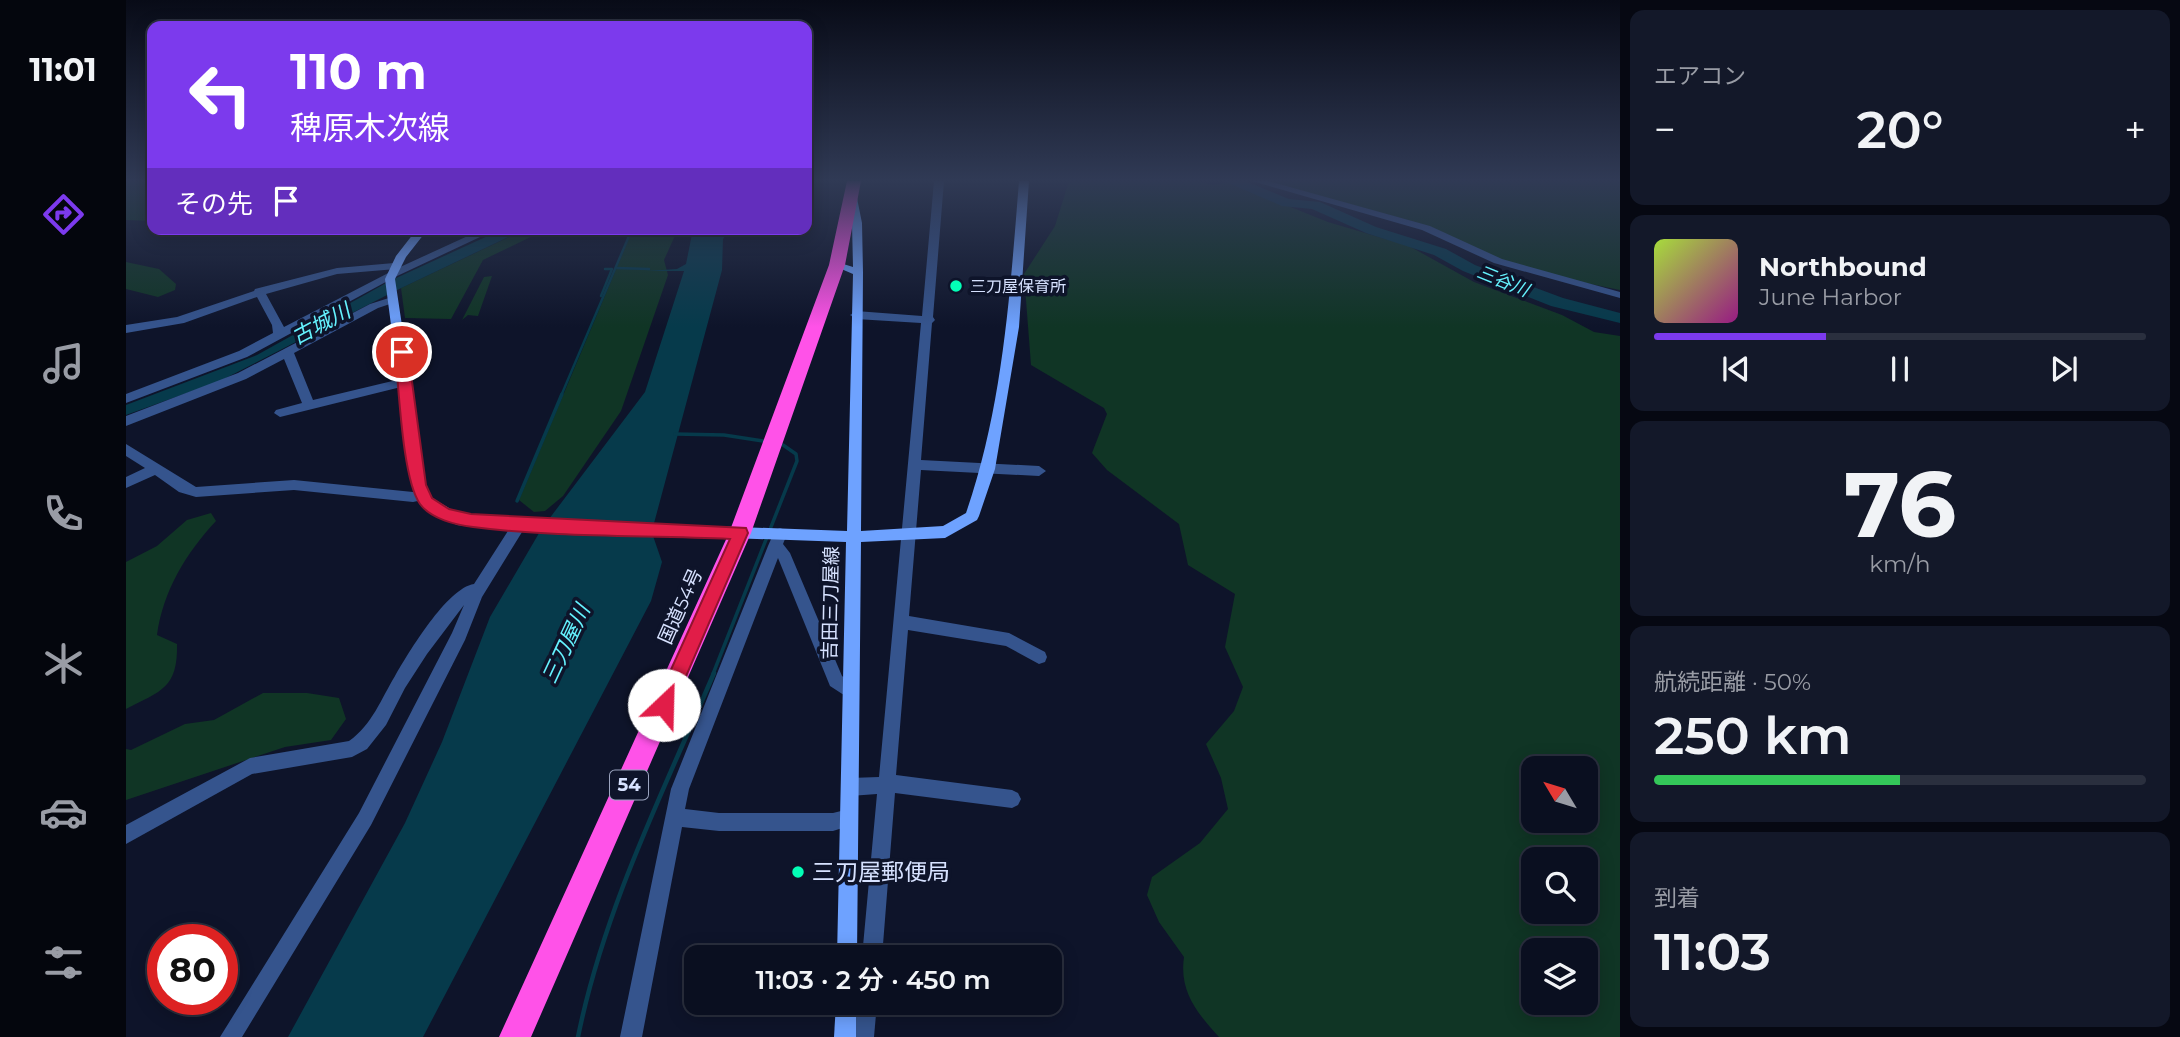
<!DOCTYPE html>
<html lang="ja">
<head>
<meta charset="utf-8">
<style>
	:root { --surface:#0a0f20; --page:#131829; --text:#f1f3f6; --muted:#999ca5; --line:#2a2f3e; --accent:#7c3aed }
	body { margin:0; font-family:Montserrat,"Noto Sans JP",sans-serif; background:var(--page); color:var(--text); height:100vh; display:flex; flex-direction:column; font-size:26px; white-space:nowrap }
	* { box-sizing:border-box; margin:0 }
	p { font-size:23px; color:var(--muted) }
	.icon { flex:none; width:38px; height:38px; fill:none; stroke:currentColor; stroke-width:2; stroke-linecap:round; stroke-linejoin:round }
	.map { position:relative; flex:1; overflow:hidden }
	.drawer { display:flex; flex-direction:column; gap:10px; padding:10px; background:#060812; width:560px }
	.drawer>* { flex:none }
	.hud { position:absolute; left:21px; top:21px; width:665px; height:214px; border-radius:14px; box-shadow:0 4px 18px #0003,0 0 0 2px var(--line); background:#7c3aed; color:#fff; overflow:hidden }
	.needle { width:46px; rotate:308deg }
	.buttons { position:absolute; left:1395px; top:756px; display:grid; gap:14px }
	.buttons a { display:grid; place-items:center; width:77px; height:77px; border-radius:14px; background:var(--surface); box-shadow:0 4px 18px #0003,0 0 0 2px var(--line); font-size:35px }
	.speed { position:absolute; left:21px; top:924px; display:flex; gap:14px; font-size:35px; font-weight:700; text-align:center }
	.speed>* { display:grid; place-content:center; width:91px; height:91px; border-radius:50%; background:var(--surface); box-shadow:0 4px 18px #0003,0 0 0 2px var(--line); line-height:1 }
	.speed .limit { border:10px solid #d22; background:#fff; color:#111 }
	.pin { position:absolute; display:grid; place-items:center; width:60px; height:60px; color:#fff; margin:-30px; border:4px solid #fff; border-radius:50%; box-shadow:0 2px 7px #0007 }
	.me { position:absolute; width:77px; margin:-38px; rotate:24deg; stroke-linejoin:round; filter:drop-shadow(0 0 5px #0008) }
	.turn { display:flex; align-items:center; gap:24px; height:147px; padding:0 28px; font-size:32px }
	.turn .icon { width:91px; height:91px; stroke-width:2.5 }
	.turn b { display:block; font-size:49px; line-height:60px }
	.then { display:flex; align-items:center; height:66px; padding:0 28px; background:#0003; gap:14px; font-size:26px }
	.big { font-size:52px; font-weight:600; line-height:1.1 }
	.drawer .card { flex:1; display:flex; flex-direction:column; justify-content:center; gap:10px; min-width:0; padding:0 24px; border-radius:14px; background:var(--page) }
	.drawer .dial { align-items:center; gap:0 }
	.dial b { font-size:91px; line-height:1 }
	.song { display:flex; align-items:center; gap:21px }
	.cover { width:84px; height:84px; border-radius:10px; background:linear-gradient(135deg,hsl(80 70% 55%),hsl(310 70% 35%)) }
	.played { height:7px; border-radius:4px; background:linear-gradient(90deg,var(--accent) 35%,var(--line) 35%) }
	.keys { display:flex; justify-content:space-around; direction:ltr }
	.heat { display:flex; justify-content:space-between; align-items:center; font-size:38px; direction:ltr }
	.charge { height:10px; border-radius:5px; background:linear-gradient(90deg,#34c759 50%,var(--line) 0) }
	.trip { position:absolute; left:558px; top:945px; width:378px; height:70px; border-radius:14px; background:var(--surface); box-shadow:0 4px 18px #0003,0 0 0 2px var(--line); font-weight:600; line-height:70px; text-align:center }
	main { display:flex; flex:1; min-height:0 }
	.tabs { display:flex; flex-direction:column; width:126px; justify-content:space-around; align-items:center; background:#04060d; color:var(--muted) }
	.tabs .icon { width:49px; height:49px }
	.tabs .selected { color:var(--accent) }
	.tabs b { font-size:32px; color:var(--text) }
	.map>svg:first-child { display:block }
</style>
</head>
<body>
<main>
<nav class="tabs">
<b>11:01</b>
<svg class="icon selected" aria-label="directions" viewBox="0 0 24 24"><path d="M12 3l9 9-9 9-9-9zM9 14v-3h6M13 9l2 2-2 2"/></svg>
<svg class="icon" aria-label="music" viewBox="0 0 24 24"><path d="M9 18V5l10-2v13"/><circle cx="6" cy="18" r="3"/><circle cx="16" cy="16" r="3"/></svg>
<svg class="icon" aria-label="phone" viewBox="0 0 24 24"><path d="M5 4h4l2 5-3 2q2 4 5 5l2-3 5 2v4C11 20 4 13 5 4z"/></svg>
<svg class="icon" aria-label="climate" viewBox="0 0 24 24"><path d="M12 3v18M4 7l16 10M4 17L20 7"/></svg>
<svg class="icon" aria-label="car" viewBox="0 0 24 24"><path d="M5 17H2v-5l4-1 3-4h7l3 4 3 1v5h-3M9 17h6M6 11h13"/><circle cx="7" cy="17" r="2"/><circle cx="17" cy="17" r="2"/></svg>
<svg class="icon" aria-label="filters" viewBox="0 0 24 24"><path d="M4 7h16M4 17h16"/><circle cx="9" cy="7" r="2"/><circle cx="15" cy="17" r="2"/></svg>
</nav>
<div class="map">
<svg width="1494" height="1037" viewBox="0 0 1494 1037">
	<rect width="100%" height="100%" fill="#0e142a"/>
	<!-- green -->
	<g fill="#103525" fill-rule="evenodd">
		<path d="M0,181H26V221L0,220Z"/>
		<path d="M943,181H1072L1088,185L1102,182L1202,222L1283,246L1348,282L1436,315L1468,332L1494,336V1037H1093C1071,1013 1053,991 1058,957L1033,922L1021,895L1026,877L1074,843L1102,809L1095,778L1080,744L1108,711L1117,687L1099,647L1109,594L1062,565L1053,524L981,470L966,453L981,414L978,408L905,365L898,274L929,226ZM1460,768V821H1407V768ZM1460,859V912H1407V859ZM1460,950V1003H1407V950Z"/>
		<path d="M1139,181H1494V290L1416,274L1367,257L1303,226Z"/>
		<path d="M400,229H421L357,260L325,319L279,318L275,288Z"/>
		<path d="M507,229H552L538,260L542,275L495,411L437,496L419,511L408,512L393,500Z"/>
		<path d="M0,262L33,269L50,284L49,290L32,297L0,289Z"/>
		<path d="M366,276L352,316L342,315L336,320L358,277Z"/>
		<path d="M85,513L90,521C60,553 37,591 31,635L51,644C52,688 35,691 0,709V562L31,546L61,520Z"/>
		<path d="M137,693H181L213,698L220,719L205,740L159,747L0,800V749L5,750L59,724L88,720Z"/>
	</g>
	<!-- water -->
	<g fill="#063a4b">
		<path d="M377,229H399L269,291L268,279Z"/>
		<path d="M567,229H604L597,239L596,270L527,527L420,523L519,392L558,271H520L551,269L560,264Z"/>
		<path d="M262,282L263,294L94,381L0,415V405L131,355Z"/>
		<path d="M416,528L526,533L536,562L525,601L297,1037H162L279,823L316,742L364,617Z"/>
	</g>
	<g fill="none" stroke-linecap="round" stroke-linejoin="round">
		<!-- stream-far2 -->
		<g stroke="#063a4b" stroke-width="2.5">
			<path d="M490,268L523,269"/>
			<path d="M475,296L486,269H479"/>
			<path d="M435,396L506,229"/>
		</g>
		<!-- stream-far1 -->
		<g stroke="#063a4b" stroke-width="3.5">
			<path d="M549,434L598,435L637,441"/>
			<path d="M391,501L436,394"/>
			<path d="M587,674L671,461L670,454L657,445"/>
		</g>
		<!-- stream -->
		<path stroke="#063a4b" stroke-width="4.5" d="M452,1037C478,909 537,792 588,673"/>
		<!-- river -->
		<path fill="#063a4b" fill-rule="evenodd" d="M1098,181H1119L1163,199L1194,202L1250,227L1320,249L1349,265L1437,298L1494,313V323L1425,306L1337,271L1308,255L1240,233L1186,209L1156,206Z"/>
		<!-- street -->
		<g fill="#35548d" fill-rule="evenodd">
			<path d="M808,181H818L807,317L809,320L806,323L795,460L913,466L920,471L913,476L795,470L783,616L883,633L919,652L921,657L919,662L913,664L880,646L782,630L770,775L886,790L892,793L895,799L892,805L886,808L769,793L756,957H736L751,794L724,796L718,793L715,787L718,781L724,778L753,777L795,323L730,319L724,315L730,311L796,316Z"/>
			<path d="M1126,181H1142L1304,226L1376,259L1494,292V298L1368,263L1296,230Z"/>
			<path d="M357,229H371L269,277L121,357L0,403V394L113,351L147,333L146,325L131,297L58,323L0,333V325L51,317L128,291L129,289L211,268L268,263L272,264V268ZM270,269L158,327L140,294L211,274Z"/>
			<path d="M266,297L272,300L270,302L252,308L168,353L187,400L279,378L283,379L285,382L283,385L154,417L148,413L150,410L176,403L158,359L120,379L0,426V416L112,373L244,304Z"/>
			<path d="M0,444L70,487L168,480L287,492L296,490L303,495L301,499L287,502L168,490L70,497L53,492L29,475L0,488V477L19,468L0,456Z"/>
			<path d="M394,518L399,520L401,524L356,597L339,640L245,825L116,1037H94L233,813L326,633L338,605L301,654L279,688L260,725L241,749L226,757L126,774L0,844V825L124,758L223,741C246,725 255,699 269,676C283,652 321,588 348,584L389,520Z"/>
			<path d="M654,528L659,530L661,534L657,544L664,553L716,676L730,686L732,691L730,696L724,699L704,686L652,558L563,789L559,809L593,813H707L723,809L729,812L732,818L729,824L707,831H593L556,827L516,1037H494L545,789L642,546L649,530Z"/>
			<path d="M731,1003H751L748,1037H728Z"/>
		</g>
		<!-- secondary -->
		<g fill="#6ea2ff" fill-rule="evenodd">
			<path d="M893,181H903L893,327L869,469L853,516L851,520L819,538L735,542L731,957H711L720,542L401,531L331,525L296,506L286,485L259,279L270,256L291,229H302L280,257L269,279L300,485L306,498L333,514L401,519L721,531L727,274L706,265L711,262L727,267L726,223L722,195L730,193L736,223L737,272L735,531L817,526L840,513C877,406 884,293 893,181Z"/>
			<path d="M710,1003H730V1037H708Z"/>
		</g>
		<!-- highway -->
		<path fill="#ff52e8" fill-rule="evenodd" d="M721,181H735L719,265L625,533L405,1037H373L603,533L703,265Z"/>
	</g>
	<!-- sky -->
	<linearGradient id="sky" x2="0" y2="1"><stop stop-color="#080b17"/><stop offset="0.55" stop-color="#303a55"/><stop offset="1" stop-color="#303a55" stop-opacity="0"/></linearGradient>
	<rect width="1494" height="327" fill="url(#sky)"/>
	<!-- route -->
	<path fill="#e11d48" stroke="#92132f" stroke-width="2" d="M276,348L282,352L300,485L306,498L323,509L345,514L620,528L622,533L545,711L538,714L532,711L529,705L604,539C519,535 431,538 347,527C330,525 305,519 294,504C276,479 273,386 269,352Z"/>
	<!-- markers -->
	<g fill="#03ffb7" stroke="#0e142a" stroke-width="2.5">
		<circle cx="830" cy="286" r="7"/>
		<circle cx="672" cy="872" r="7"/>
	</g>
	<g text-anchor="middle" stroke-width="7" stroke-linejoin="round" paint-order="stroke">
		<!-- far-poi labels -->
		<g font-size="16" fill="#d7e2ff" stroke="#0e142a" text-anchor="start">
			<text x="844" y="292">三刀屋保育所</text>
		</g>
		<!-- far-water labels -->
		<g font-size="18" font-style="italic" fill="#65f3ff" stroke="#0e142a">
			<text transform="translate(1377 281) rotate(22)" y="6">三谷川</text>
		</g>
		<!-- shield labels -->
		<rect fill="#0e142a" stroke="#9ba4bf" stroke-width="2" x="484" y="770.5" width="38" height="29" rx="5"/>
		<g font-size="18" font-weight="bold" fill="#d7e2ff">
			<text x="503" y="791">54</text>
		</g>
		<!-- street labels -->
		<g font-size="19" fill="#d7e2ff" stroke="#0e142a">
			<text transform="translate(704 603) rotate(-89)" y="7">吉田三刀屋線</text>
			<text transform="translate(554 606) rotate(-66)" y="7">国道54号</text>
		</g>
		<!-- water labels -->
		<g font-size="21" font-style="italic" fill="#65f3ff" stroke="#0e142a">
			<text transform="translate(195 324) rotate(-28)" y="7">古城川</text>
			<text transform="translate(440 644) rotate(-65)" y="7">三刀屋川</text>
		</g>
		<!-- near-poi labels -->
		<g font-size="23" fill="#d7e2ff" stroke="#0e142a" text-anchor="start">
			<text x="686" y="880">三刀屋郵便局</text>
		</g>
	</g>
</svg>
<div class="buttons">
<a><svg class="needle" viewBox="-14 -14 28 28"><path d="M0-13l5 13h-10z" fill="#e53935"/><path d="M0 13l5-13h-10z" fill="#999ca5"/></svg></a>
<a><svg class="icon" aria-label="search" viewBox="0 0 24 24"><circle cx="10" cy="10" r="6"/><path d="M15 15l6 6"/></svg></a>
<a><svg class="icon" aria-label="layers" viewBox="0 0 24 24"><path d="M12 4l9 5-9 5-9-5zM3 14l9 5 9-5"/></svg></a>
</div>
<div class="speed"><div class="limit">80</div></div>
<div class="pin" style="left:276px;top:352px;background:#d93025"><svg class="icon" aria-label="arrive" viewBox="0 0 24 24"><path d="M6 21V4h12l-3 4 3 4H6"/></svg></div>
<svg class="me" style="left:538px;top:705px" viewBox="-20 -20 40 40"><circle r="19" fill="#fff"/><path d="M0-13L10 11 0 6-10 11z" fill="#e11d48"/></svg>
<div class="trip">11:03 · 2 分 · 450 m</div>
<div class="hud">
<div class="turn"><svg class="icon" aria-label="left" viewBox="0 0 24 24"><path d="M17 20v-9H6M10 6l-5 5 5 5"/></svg><div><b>110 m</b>稗原木次線</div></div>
<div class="then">その先<svg class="icon" aria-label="arrive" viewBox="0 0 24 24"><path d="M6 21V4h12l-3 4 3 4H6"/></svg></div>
</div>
</div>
<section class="drawer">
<div class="card"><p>エアコン</p>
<div class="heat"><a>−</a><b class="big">20°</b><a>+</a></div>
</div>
<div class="card">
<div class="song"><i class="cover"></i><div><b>Northbound</b><p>June Harbor</p></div></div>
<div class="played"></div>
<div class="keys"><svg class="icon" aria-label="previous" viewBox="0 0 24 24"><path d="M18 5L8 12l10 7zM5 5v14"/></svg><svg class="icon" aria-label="pause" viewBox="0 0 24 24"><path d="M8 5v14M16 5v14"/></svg><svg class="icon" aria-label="next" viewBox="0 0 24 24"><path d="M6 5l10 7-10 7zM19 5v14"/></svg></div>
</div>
<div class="card dial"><b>76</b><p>km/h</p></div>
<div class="card"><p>航続距離 · 50%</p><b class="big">250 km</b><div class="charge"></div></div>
<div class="card"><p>到着</p><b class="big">11:03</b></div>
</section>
</main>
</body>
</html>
